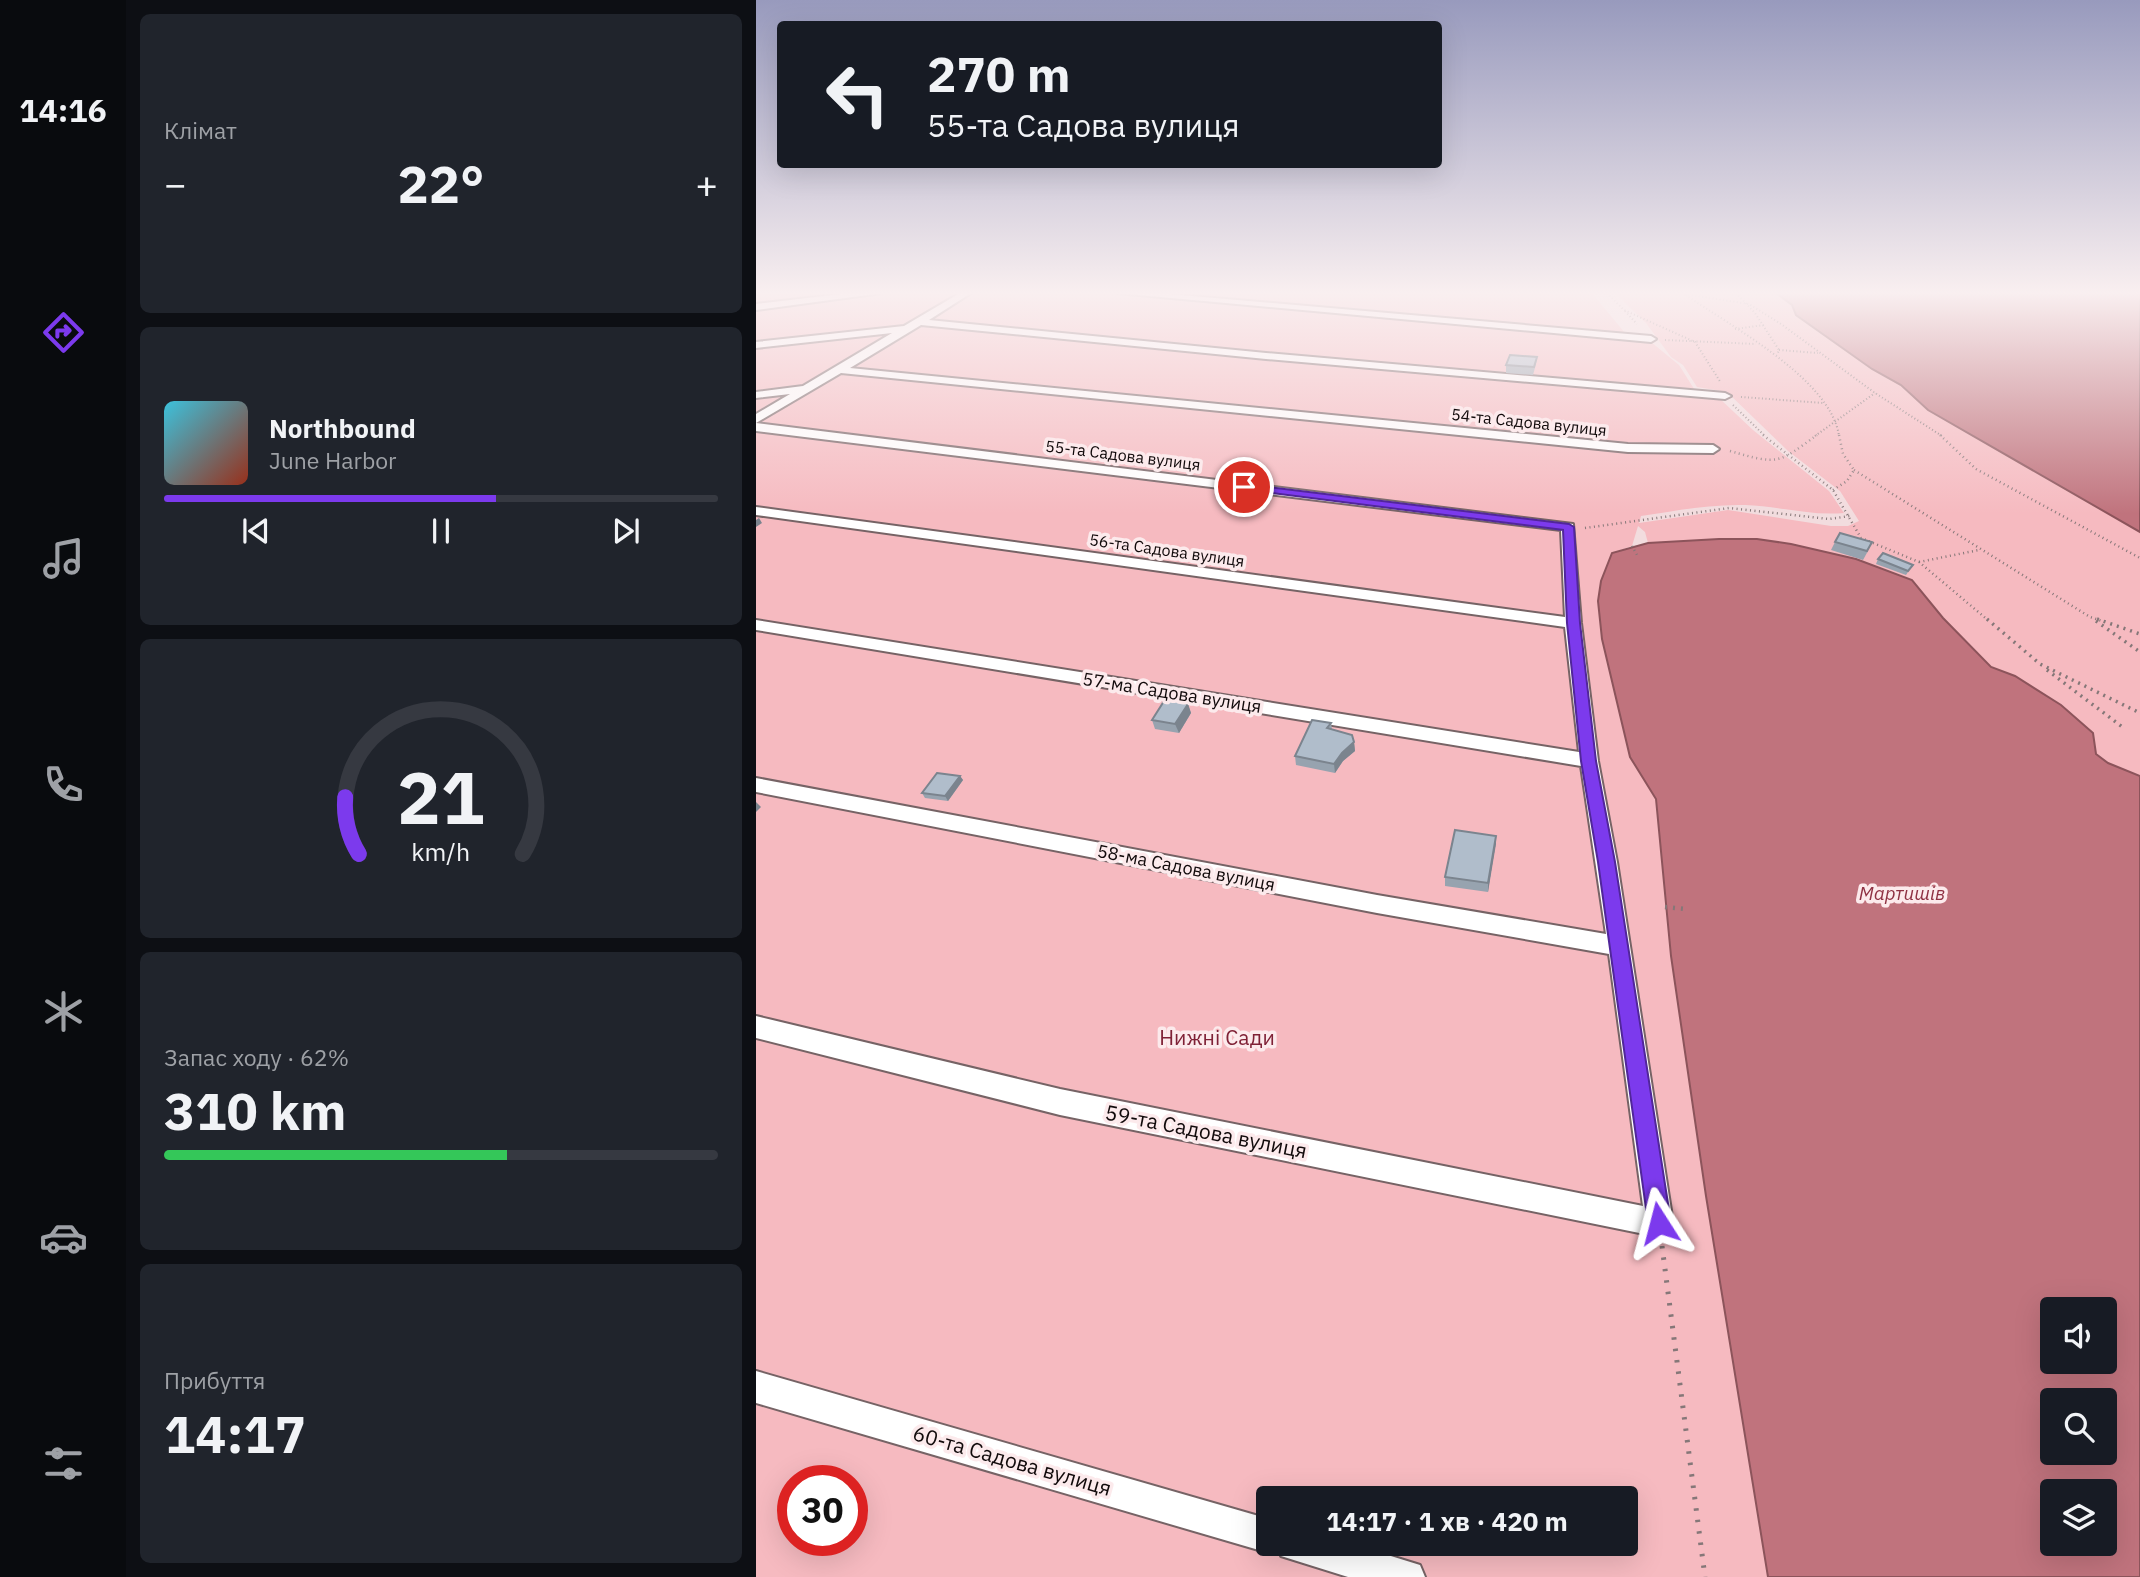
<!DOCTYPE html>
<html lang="uk">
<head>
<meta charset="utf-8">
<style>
	:root { --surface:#171b24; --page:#20242c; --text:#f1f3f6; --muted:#9ea1a6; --line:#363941; --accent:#7c3aed }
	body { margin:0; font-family:"IBM Plex Sans",sans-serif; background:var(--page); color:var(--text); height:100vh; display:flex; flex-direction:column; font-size:26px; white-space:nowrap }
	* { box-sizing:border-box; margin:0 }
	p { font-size:23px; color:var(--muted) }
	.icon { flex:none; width:38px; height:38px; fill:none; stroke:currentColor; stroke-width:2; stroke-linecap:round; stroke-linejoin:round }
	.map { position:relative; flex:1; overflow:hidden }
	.side { display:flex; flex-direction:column; gap:14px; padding:14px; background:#0d0f14; width:630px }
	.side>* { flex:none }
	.banner { position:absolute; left:21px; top:21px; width:665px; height:147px; border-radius:7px; box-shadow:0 7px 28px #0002; background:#171b24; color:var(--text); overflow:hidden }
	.tools { position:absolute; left:1284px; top:1297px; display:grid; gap:14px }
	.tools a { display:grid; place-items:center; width:77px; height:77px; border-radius:7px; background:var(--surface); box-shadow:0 7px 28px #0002; font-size:35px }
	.speed { position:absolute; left:21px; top:1465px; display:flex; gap:14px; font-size:35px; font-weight:700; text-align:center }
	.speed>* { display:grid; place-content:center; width:91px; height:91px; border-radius:50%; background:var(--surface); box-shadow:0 7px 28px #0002; line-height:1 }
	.speed .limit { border:10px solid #d22; background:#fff; color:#111 }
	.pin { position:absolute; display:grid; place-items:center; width:60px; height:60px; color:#fff; margin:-30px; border:4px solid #fff; border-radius:50%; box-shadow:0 2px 7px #0007 }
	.me { position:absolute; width:77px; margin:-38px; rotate:351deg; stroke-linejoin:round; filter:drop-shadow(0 0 5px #0008) }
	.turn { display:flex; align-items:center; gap:24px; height:147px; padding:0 35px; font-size:32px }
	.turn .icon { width:91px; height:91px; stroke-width:2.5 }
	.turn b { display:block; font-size:49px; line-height:60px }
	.big { font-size:52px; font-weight:800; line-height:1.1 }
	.side .tile { flex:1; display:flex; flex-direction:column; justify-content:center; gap:10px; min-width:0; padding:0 24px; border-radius:10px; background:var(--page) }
	.side .dial { align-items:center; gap:0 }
	.dial svg { height:182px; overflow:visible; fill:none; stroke:var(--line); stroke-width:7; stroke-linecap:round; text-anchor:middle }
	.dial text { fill:var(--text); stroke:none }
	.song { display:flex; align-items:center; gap:21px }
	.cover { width:84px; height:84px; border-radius:10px; background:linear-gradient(135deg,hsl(190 70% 55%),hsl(10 70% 35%)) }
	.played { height:7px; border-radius:4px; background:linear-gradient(90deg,var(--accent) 60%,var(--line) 60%) }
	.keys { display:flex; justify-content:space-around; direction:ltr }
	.heat { display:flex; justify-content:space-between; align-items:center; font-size:38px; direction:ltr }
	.charge { height:10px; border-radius:5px; background:linear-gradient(90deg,#34c759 62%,var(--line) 0) }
	.trip { position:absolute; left:500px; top:1486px; width:382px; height:70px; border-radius:7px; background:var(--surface); box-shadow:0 7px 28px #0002; font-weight:800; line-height:70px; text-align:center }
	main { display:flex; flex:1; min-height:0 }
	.tab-bar { display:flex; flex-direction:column; width:126px; justify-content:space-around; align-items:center; background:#090b0e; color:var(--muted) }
	.tab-bar .icon { width:49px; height:49px }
	.tab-bar .active { color:var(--accent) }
	.tab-bar b { font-size:32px; color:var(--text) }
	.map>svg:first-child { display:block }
</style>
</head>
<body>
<main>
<nav class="tab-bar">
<b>14:16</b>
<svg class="icon active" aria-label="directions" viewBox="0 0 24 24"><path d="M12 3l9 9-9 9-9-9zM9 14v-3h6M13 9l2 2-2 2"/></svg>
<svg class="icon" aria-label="music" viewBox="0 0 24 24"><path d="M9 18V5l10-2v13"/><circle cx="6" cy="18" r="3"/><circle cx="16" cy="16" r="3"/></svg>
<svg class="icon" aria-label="phone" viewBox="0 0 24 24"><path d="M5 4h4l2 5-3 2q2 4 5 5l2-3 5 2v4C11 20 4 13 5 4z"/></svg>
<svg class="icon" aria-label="climate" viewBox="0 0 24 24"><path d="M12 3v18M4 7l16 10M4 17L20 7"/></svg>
<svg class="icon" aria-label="car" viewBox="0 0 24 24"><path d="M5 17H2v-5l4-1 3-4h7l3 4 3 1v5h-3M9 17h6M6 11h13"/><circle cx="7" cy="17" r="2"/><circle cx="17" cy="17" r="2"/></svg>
<svg class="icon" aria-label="filters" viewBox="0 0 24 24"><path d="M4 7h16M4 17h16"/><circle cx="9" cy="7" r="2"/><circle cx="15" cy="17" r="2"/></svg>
</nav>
<section class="side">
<div class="tile"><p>Клімат</p>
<div class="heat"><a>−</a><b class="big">22°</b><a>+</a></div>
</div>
<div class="tile">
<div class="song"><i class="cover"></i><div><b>Northbound</b><p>June Harbor</p></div></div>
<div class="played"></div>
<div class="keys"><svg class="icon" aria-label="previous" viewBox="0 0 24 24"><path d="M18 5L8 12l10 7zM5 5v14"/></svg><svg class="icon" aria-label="pause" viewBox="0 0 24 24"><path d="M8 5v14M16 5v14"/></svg><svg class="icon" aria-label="next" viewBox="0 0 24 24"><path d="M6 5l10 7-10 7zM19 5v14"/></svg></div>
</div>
<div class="tile dial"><svg viewBox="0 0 100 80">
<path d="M14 69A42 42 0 1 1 86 69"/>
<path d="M14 69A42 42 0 0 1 8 44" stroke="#7c3aed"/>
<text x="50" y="56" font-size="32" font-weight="700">21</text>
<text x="50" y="72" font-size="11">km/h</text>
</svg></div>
<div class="tile"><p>Запас ходу · 62%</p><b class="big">310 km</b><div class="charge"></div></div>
<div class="tile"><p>Прибуття</p><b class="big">14:17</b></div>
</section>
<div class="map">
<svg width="1384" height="1577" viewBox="0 0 1384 1577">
	<rect width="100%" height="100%" fill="#f2dcde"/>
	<!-- green -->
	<path fill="#f6bac0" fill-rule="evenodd" d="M0,293H836L869,333L895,342L923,365L940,392L962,397L997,430L1073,491L1088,513C1055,516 1022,506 989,505C954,504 919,511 885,516L883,523L972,510L1075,526H1092L1103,521L1084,491L1032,451L971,392L941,387L927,365L915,357L890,323L859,293H1020L1036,305L1040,315L1116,369L1145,385L1172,410L1384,532V776L1352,763L1339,754L1259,676L1235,668L1187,618L1156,580L1100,559L1035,544L1002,539L892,543L889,532L882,526L876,546L856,553L845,581L842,601L846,639L874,757L900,799L915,956L950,1196L1012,1577H0ZM37,1480H96V1540H37ZM513,1498H870V1544H513Z"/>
	<!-- water -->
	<g fill="#c0737d" stroke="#8c545b" stroke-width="2" fill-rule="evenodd">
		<path d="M1020,293H1384V532L1172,410L1145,385L1116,369L1040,315L1036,305Z"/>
		<path d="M963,539H1001L1035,544L1100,559L1156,580L1187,618L1235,667L1259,676L1305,705L1337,733L1340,754L1352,763L1384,776V1577H1012L950,1196L915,956L900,799L874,757L846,639L842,601L845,581L856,553L892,543ZM1297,1309H1349V1362H1297ZM1297,1400H1349V1452H1297ZM1297,1491H1349V1544H1297Z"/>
	</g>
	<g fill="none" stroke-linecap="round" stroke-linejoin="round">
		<defs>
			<g id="minor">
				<path d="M94,293H126L0,310V304Z"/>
				<path d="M204,293H215L173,320L510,353L969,393L975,396L969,399L510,359L165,325L94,368L872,444L957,445L963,449L957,453L872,452L85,373L0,423V414L34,394L0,398V392L47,386L136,333L0,348V342L148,326Z"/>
				<path d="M361,293H401L895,336L900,339L895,342Z"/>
				<path d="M0,423L817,524L825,623L842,761L861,862L917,1223L913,1233L903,1237L304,1115L0,1038V1016L304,1089L887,1206L853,954L621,913L0,792V778L621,895L850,934L825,766L0,630V620L823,752L809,627L0,515V507L809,617L805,530L0,431Z"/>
				<path d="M0,1371L513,1519V1544H596L664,1565L669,1577H592L525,1556L522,1549L513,1553L0,1403Z"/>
			</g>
		</defs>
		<!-- minor casing -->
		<use href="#minor" stroke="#766365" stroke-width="4"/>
		<!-- path-far4 -->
		<g stroke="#857778" stroke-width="2" stroke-dasharray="1 2.5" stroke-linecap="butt">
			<path d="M851,293L868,310L939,342L965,383"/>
			<path d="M922,293L993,304L1025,324L1119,393L1186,436"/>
			<path d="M980,293L999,313L1023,350L1021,355"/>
			<path d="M930,295C974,326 1075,379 1083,436"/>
			<path d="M869,311L881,324"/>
			<path d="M979,329L1008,325"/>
			<path d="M909,340L1000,344"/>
			<path d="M1023,350L1062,353"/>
			<path d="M985,397L1067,403"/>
			<path d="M977,405L1009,436"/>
			<path d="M1059,436L1119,393"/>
		</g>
		<!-- path-far3 -->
		<g stroke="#857778" stroke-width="2.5" stroke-dasharray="1 3.5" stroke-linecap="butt">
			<path d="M1007,435L1077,490L1105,538L1163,562L1233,621"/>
			<path d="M1184,435L1220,469L1384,558"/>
			<path d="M974,451C1023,465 1021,464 1061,435"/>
			<path d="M1098,470L1334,617L1346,621"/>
			<path d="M1077,490L1091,481L1098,470L1087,454L1083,435"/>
			<path d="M829,528L973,508L1073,519L1094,516"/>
			<path d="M876,546L881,555"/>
			<path d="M1163,562L1223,550"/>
		</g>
		<!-- path-far2 -->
		<g stroke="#857778" stroke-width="3.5" stroke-dasharray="2 5" stroke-linecap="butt">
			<path d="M1231,619L1284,664L1384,713"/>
			<path d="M1341,619L1384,634"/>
			<path d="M1340,621L1384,652"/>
			<path d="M1291,670L1369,729"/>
		</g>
		<!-- path-far1 -->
		<path stroke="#857778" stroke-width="4.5" stroke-dasharray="2 6" stroke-linecap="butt" d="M909,907L929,909"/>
		<!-- path -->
		<path stroke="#857778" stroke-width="5" stroke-dasharray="2.5 9" stroke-linecap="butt" d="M906,1246L949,1577"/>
		<!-- minor -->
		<use href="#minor" fill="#fff" fill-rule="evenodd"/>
	</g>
	<!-- wall -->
	<g fill="#97a3af">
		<path d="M781,357L780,364L777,375L750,373V365Z"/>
		<path d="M1079,542L1112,551L1107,560L1075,550Z"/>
		<path d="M1122,559L1154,569L1150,575L1120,564Z"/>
		<path d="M432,704L435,713L423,733L399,729L396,720Z"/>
		<path d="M575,723L576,729L598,742L599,751L587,761L579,773L540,765L539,756Z"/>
		<path d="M204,776L207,780L192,801L169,798L166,793Z"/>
		<path d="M740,836L732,892L689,886V877Z"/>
	</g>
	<!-- shaded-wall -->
	<g fill="#7b848e">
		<path d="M3,518L6,523L0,527V520Z"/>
		<path d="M432,704L435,713L423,733L419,724Z"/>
		<path d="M598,742L599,751L587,761L579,773L578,764L586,753Z"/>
		<path d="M204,776L207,780L192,801L189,796Z"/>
		<path d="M0,802L5,807L0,812Z"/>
		<path d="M740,836V844L732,892V883Z"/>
	</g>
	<!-- building -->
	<g fill="#b0bdcb" stroke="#7b848e" stroke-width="2">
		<path d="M754,355L781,357L778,367L750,365Z"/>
		<path d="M1084,533L1116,542L1111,551L1079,542Z"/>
		<path d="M1127,553L1157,565L1152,571L1122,559Z"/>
		<path d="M410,698L432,704L419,724L396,720Z"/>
		<path d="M556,720L575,723L571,728L596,735L598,742L586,753L578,764L539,756Z"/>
		<path d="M181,773L204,776L189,796L166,793Z"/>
		<path d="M699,830L740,836L732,883L689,877Z"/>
	</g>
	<!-- sky -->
	<linearGradient id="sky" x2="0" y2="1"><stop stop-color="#989abd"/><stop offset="0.57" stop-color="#f9eff0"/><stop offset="1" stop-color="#f9eff0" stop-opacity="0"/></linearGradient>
	<rect width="1384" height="514" fill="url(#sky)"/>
	<!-- route -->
	<path fill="#7c3aed" stroke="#51269a" stroke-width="2" d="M488,484L813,524L818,527L824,623L840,761L859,862L915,1223L912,1231L903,1234L895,1231L892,1223L842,862L825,761L811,623L807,530L484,489L482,487Z"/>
	<g text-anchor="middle" stroke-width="7" stroke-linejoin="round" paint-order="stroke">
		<!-- far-street labels -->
		<g font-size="16" fill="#110a0b" stroke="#fceaec">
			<text transform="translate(773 422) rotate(6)" y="6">54-та Садова вулиця</text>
			<text transform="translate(367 455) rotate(7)" y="6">55-та Садова вулиця</text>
			<text transform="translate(411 550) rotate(8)" y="6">56-та Садова вулиця</text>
		</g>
		<!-- street labels -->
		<g font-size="18" fill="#110a0b" stroke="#fceaec">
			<text transform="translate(416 693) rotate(9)" y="6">57-ма Садова вулиця</text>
			<text transform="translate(430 868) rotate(11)" y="6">58-ма Садова вулиця</text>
		</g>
		<!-- water labels -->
		<g font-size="19" font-style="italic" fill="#8f3143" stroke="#fceaec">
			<text x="1146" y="900">Мартишів</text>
		</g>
		<!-- near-park labels -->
		<g font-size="21" fill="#7f2136" stroke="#fceaec">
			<text x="461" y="1045">Нижні Сади</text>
		</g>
		<!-- near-street labels -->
		<g font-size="21" fill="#110a0b" stroke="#fceaec">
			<text transform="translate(450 1132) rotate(11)" y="7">59-та Садова вулиця</text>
			<text transform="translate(256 1461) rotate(16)" y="7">60-та Садова вулиця</text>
		</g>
	</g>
</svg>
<div class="tools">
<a><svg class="icon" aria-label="sound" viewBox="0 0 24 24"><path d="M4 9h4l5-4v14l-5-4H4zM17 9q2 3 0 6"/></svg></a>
<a><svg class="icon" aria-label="search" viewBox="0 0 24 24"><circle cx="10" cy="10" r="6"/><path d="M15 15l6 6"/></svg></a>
<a><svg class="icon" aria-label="layers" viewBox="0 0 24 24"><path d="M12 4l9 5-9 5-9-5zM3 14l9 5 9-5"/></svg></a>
</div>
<div class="speed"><div class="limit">30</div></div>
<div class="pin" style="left:488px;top:487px;background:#d93025"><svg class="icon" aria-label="arrive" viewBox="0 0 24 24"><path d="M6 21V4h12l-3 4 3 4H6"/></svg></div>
<svg class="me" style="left:903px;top:1223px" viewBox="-20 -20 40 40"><path d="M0-17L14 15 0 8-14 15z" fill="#7c3aed" stroke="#fff" stroke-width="4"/></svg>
<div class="trip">14:17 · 1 хв · 420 m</div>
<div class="banner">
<div class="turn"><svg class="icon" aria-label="left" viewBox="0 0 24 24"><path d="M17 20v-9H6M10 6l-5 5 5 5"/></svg><div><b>270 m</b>55-та Садова вулиця</div></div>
</div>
</div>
</main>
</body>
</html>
